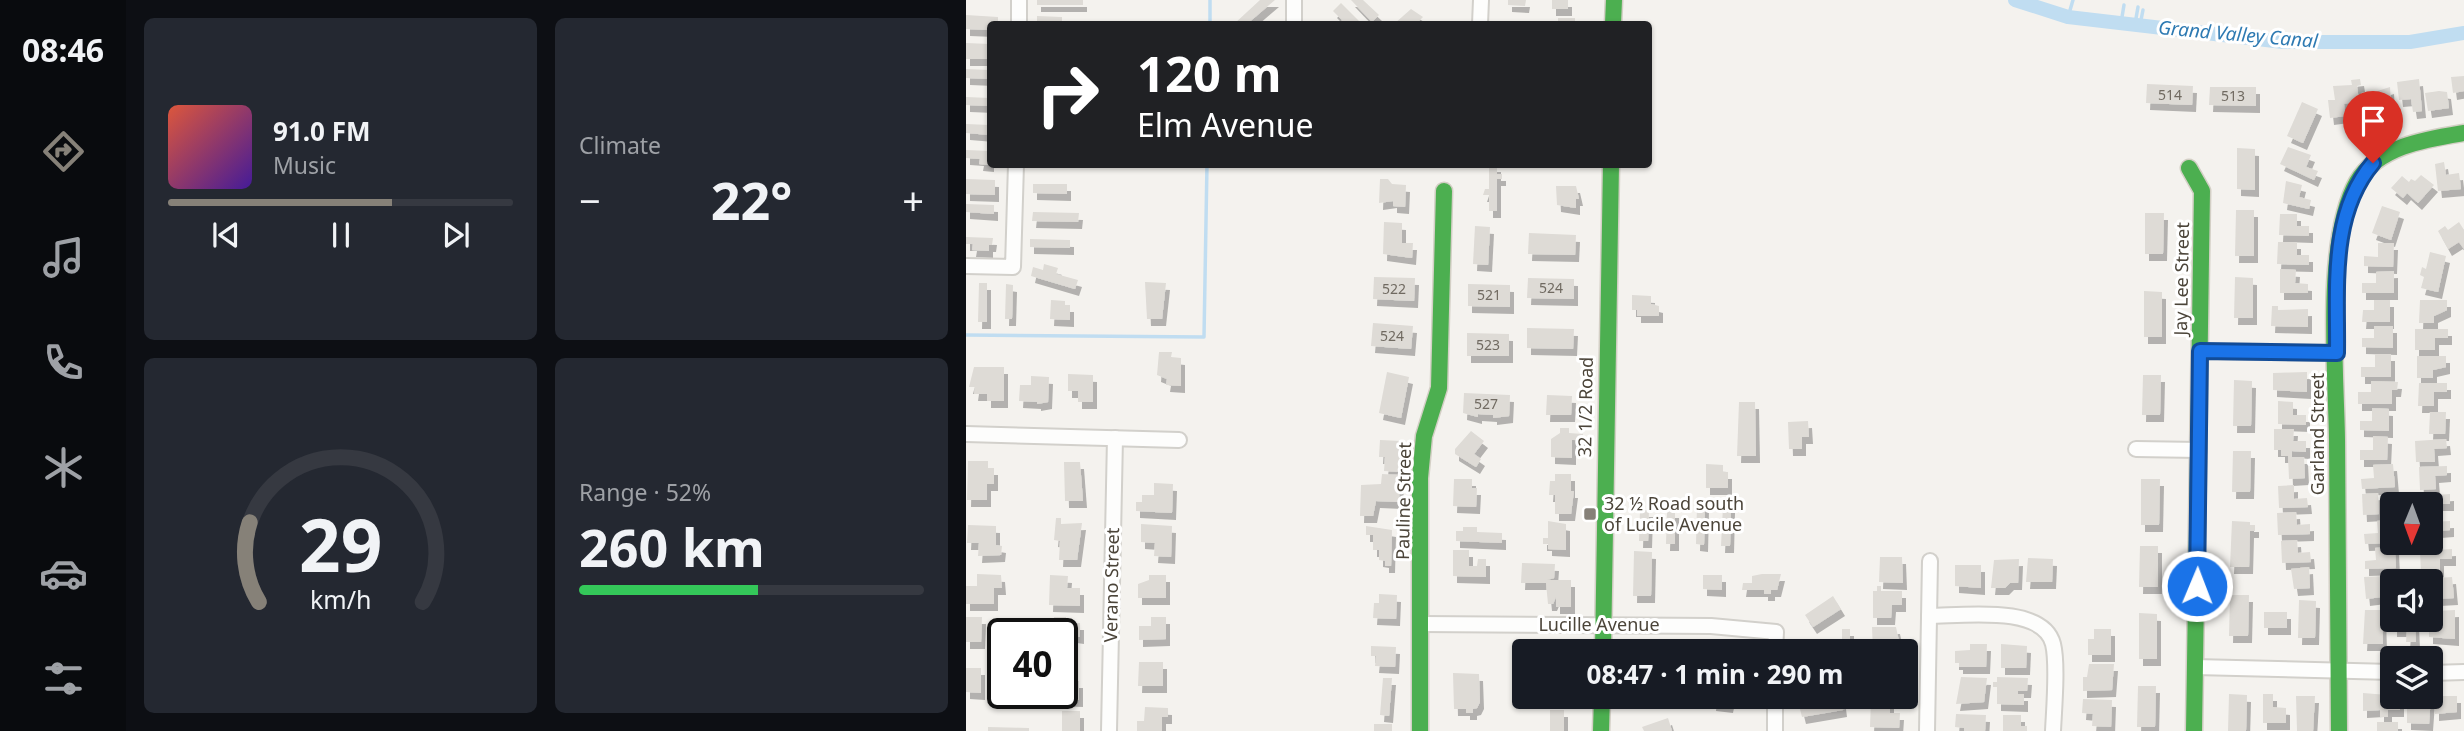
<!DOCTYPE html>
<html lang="en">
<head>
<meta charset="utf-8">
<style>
	:root { --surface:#171b24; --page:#242831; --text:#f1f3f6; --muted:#9ea1a6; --line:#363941; --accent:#868178 }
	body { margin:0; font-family:"Noto Sans",sans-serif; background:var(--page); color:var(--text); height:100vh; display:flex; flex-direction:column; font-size:26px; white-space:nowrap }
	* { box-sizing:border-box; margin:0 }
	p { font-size:23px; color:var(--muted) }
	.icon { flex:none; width:38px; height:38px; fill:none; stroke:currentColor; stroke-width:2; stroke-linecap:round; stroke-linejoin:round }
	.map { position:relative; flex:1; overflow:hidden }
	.drawer { display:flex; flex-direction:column; gap:18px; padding:18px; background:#0d0f14; width:840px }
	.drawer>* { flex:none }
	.top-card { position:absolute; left:21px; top:21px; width:665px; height:147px; border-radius:7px; box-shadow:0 2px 5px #0004; background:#202124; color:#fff; overflow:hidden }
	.needle { width:46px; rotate:181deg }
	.fabs { position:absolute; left:1414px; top:492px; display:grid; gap:14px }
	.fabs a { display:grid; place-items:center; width:63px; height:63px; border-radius:7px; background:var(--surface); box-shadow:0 2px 5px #0004; font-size:35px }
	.speed { position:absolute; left:21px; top:618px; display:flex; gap:14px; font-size:35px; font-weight:700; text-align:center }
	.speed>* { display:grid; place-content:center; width:91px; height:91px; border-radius:50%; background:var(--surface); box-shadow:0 2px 5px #0004; line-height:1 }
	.speed .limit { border:4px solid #111; border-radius:10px; background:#fff; color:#111 }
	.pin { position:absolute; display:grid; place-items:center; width:60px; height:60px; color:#fff; margin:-72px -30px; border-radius:50% 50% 50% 0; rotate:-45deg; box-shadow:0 0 7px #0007 }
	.pin .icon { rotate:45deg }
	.me { position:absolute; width:77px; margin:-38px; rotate:1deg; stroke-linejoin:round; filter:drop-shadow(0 0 5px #0008) }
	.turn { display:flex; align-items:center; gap:24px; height:147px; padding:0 35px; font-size:32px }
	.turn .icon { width:91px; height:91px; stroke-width:2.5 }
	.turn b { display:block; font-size:49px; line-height:60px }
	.big { font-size:52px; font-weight:700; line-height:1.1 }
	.drawer .tile { flex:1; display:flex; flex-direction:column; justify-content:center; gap:10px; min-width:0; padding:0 24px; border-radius:10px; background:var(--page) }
	.drawer .dial { align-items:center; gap:0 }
	.dial svg { height:182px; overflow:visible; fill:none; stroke:var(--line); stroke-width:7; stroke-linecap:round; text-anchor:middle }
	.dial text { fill:var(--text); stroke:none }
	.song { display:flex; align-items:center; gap:21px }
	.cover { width:84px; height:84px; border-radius:10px; background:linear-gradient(135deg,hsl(10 70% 55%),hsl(260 70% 35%)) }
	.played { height:7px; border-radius:4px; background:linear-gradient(90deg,var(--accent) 65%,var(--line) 65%) }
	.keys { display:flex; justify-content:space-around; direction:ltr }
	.heat { display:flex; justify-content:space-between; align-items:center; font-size:38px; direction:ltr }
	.charge { height:10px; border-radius:5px; background:linear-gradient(90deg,#34c759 52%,var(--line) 0) }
	.drawer .tiles { flex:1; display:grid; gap:18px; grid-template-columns:repeat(2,1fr) }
	.trip { position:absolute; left:546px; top:639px; width:406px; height:70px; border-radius:7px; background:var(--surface); box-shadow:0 2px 5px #0004; font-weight:700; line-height:70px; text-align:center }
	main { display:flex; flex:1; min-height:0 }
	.tabs { display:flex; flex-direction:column; width:126px; justify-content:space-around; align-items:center; background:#090b0e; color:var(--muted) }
	.tabs .icon { width:49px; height:49px }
	.tabs .active { color:var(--accent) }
	.tabs b { font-size:32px; color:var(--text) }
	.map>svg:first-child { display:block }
</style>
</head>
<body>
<main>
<nav class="tabs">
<b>08:46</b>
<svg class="icon active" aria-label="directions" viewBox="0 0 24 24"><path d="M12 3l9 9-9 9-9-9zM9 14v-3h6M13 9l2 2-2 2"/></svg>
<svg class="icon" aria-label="music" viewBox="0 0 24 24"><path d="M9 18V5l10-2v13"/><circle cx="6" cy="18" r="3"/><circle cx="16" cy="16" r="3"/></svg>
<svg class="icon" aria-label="phone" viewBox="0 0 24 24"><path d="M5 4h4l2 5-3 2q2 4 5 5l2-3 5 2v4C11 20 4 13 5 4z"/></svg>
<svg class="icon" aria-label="climate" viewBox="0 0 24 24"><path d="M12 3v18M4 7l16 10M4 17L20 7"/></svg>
<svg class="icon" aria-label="car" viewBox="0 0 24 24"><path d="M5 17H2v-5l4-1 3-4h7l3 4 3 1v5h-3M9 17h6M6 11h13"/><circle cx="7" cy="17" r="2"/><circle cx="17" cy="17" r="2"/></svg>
<svg class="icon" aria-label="filters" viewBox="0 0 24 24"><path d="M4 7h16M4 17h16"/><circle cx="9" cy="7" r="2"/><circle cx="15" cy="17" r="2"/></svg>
</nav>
<section class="drawer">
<div class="tiles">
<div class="tile">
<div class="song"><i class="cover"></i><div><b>91.0 FM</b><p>Music</p></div></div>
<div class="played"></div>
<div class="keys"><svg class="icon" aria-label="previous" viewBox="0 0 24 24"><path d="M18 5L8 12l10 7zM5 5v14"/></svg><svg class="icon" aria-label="pause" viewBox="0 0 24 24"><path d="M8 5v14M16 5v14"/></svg><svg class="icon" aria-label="next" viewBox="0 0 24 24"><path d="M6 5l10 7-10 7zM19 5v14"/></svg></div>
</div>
<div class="tile"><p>Climate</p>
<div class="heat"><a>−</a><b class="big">22°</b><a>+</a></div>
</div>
<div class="tile dial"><svg viewBox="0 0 100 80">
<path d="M14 69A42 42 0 1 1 86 69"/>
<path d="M14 69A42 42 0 0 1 10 34" stroke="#868178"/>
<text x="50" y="56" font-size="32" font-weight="700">29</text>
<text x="50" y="72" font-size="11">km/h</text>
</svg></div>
<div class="tile"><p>Range · 52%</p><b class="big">260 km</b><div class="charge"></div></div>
</div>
</section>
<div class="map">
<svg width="1498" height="731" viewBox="0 0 1498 731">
	<defs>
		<filter id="shadow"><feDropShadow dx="4" dy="7" stdDeviation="0" flood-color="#0004"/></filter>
	</defs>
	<rect width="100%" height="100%" fill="#f4f2ee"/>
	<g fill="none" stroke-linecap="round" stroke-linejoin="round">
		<!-- stream -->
		<g stroke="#c0ddf1" stroke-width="3.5">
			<path d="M1102,17L1107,0"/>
			<path d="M1155,23L1158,5"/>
			<path d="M244,24V0"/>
			<path d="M1169,24L1172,7"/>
			<path d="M1174,25L1177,10"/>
			<path d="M0,335L238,337L241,164"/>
		</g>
		<!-- canal -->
		<path stroke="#c0ddf1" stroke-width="14" d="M1049,0L1102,17L1317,42H1444L1498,33"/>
	</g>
	<!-- building -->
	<g fill="#dedbd6" filter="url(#shadow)">
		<rect x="71" y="0" width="46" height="5"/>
		<path d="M294,0H309L281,24H268Z"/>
		<path d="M385,0H397L413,15L406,22Z"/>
		<path d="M542,0H560L559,6L542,5Z"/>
		<rect x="586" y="0" width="16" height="9"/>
		<path d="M375,3L396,24H375L376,20L367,11Z"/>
		<path d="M445,9L457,17L450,24H428Z"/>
		<path d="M0,15L32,17V24H24V30L0,29Z"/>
		<path d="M71,16L96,17V24H71Z"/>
		<rect x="592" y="18" width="17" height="6"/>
		<path d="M0,43L24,44L22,59H0Z"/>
		<path d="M0,69L24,70V79L0,78Z"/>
		<path d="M1498,76V91L1487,93L1485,77Z"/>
		<path d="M1394,79L1395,85L1391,86L1393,101L1378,104L1379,116L1364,118L1362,100H1369L1367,86L1386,85L1385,80Z"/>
		<path d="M1453,79L1456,111L1447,112L1445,99L1433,100L1431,82Z"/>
		<path d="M1181,84L1227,86L1226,105L1180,103Z"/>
		<path d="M1244,87H1290V106L1243,105Z"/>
		<path d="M1424,87L1425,103L1430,101L1433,113L1420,118L1416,106L1404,110L1399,95Z"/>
		<path d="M1473,91L1481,92L1483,108L1462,111L1459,93Z"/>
		<path d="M0,97L24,98V106L0,105Z"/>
		<path d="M1336,102L1352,109L1337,143L1321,136Z"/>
		<path d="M0,124L24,125V135L0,133Z"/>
		<path d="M1322,147L1345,155L1340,167L1352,171L1348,180L1314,164Z"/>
		<path d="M1271,148L1289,149V190L1271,189Z"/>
		<path d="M0,150L24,151V165L13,164L14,159L0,158Z"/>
		<path d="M1478,162L1480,175L1493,173L1495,189L1472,191L1469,164Z"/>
		<path d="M523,165H531V174H536V179H531V211H523V195H517L519,189H523Z"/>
		<path d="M1455,175L1468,185L1452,203L1441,193L1437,198L1425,188L1436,176L1443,182L1445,179L1449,181Z"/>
		<path d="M0,179L29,180V195L0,194Z"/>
		<path d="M414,179H422L426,184L440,185L439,207L427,206V201L413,203Z"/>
		<path d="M1320,181L1336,185L1333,197L1345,200L1343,209L1317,203Z"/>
		<path d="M67,184H101V194L67,193Z"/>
		<path d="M590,186H610L613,199H610V208L591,205Z"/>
		<path d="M0,204L28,205V214L0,212Z"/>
		<path d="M1416,206L1434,212L1425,240L1406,233Z"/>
		<path d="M1270,210H1288V256H1269Z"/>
		<path d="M67,212L113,213L112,222L66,221Z"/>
		<path d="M1179,213H1198L1197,254H1179Z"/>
		<path d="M1314,214H1331V226H1343V236L1313,235Z"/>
		<path d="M418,222L436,223V243H447L446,258L417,254Z"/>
		<path d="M1493,222L1498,230V249L1493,242L1482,249L1472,231L1479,226L1482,230Z"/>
		<path d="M509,226L524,227L522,265L507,264Z"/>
		<path d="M563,233L610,235L609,255L562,254Z"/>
		<path d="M0,237L27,238L26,245H23V251L6,250L7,244H0Z"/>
		<path d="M64,239L104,240V248L64,247Z"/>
		<path d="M1312,242H1331V255H1343V265L1311,264Z"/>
		<path d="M1412,243H1428L1427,267L1398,266V256L1412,257Z"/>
		<path d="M1464,252L1480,256L1472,292L1455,288L1458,277L1454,275L1456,267L1460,269Z"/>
		<path d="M78,264L92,268L90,274L112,280L109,289L65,276L67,267L77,270Z"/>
		<path d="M1314,269L1330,270L1329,283L1342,284V293H1314Z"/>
		<path d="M1428,271V293H1396V283H1410V272Z"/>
		<path d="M408,277L449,278L448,301L407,299Z"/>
		<path d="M1269,277L1287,278V318H1268Z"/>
		<path d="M562,278L608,279V299L561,298Z"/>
		<path d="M179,282L200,283L196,319H181Z"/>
		<path d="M13,283H21V322H12Z"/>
		<path d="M40,284L47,285L46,319H39Z"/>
		<path d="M502,284L544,285V307L502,306Z"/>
		<path d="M1178,291L1196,292V337H1178Z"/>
		<path d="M666,295L685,296V304L693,306V316H671V310H666Z"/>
		<path d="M85,300L99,301V305H104V320L84,319Z"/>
		<path d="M1408,300H1424V322H1396L1397,310H1408Z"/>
		<path d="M1454,300H1481V310L1468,316V323H1453Z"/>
		<path d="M1306,306H1312V310L1342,309V327L1305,326Z"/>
		<path d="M407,323L447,326L445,349L405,346Z"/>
		<path d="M1408,326H1427V348L1396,347V338H1408Z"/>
		<path d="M561,328L608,329L607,349L561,348Z"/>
		<path d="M1449,329H1482V338H1469V350H1449Z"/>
		<path d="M501,333L543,334V356H501Z"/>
		<path d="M193,352H206L205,357L215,358V386L200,385L201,379L191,375Z"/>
		<path d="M1409,354H1425V377H1395V367H1409Z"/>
		<path d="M1451,356H1480V367L1467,370V378H1451Z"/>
		<path d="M8,367H38V401H21V394H8L9,387H3Z"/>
		<path d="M421,372L443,377L435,418L413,413Z"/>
		<path d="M1341,372V392L1307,390V373Z"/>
		<path d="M102,374L127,375V402H112V391H102Z"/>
		<path d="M1177,375H1195L1194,415H1176Z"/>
		<path d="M65,376L83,377L82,402L71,404V402L53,401L54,385H65Z"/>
		<path d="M1268,380L1286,381L1285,426H1267Z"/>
		<path d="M1405,381L1432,382L1431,390H1426V404H1392V392H1405Z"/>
		<path d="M1453,383H1481V392H1468V406H1452Z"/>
		<path d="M498,393L544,395L543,416L527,418V415L512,414V417L497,413Z"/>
		<path d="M581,395L606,396L605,415H580Z"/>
		<path d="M1312,401L1327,402V415H1340V425L1312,424Z"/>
		<path d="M773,402H789L790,456H771Z"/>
		<path d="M1406,408L1423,409V431L1394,430V421H1406Z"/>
		<path d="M1464,412H1480L1479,434H1463Z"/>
		<path d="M842,421L843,437H836V449H823L822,422Z"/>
		<path d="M594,428H603V433L617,434V440H606V458L585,457V439L594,433Z"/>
		<path d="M1308,429H1328L1327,441H1340V452L1326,451V457H1338L1339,478L1323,479L1322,456H1315V450H1308Z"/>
		<path d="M505,431L518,441L508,454L515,459L510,467L489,454V449Z"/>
		<path d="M1407,436L1422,437L1421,460H1394V450H1407Z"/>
		<path d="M1480,439L1481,448L1468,449L1469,462H1450L1449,441Z"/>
		<path d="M414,440L435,441L434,472L418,471L419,457H413Z"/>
		<path d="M1267,451H1285L1284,492H1266Z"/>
		<path d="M2,461H22V468H28V484H21V500H1Z"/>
		<path d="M98,462H114L117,501H99Z"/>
		<path d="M740,464L757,465V472H762V488H740Z"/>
		<path d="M1427,464L1429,487L1396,489L1395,479L1408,478L1407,465Z"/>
		<path d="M1481,466V475L1469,476L1470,489L1454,490L1453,467Z"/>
		<path d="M416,474L434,475L433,502L410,501L407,516H394L395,485L415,484Z"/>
		<path d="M589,474H605V491H608L605,514H589V495H583L584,481H589Z"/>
		<path d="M488,479H506V488H511L510,507L487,506Z"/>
		<path d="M1175,479H1194L1193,525H1175Z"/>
		<path d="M188,483L207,484L206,513L170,511V502H176V495H188Z"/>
		<path d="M1328,485V499L1341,498L1342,507L1313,508L1312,486Z"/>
		<path d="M1412,493L1413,514L1397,515L1396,494Z"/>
		<path d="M1484,494V504H1471L1472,517H1465V504H1455V496Z"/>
		<path d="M731,504H739L738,545L730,544Z"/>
		<path d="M757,506H765L764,546H755Z"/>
		<path d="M674,510H683L682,541H673Z"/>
		<path d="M701,511H709V544H700Z"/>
		<path d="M1330,512L1331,525L1344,524V534L1312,535L1311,513Z"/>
		<path d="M90,518H95V524L116,523L111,560H93L94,541L88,540Z"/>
		<path d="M1426,520V543L1399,544L1398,534L1412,533L1411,521Z"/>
		<path d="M582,521L600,524V550L582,549V544H577V538H582Z"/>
		<path d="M1266,521L1284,522V525H1289V531H1284L1283,567H1264Z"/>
		<path d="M1484,521V530L1471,531L1472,545H1456V542H1465V522Z"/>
		<path d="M175,524L206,526L205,557L188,556L189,543L175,542Z"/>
		<path d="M2,525L30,526V545L36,546L35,555L12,556L13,543H1Z"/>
		<path d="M400,526L426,530L425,566H419V561L413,560V550H407V535H400Z"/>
		<path d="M497,527H511V532L536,533V543L490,541V531H497Z"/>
		<path d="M1331,540L1332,553L1344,552L1345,562L1316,563L1315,541Z"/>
		<path d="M1174,546H1192V587H1173Z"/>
		<path d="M1429,547L1430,568L1399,569V561L1410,560L1409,548Z"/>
		<path d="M1486,549V559H1474V572L1455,573L1454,551Z"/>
		<path d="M487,550H503V566H511L512,559H520V577L487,576Z"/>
		<path d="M668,551L686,552L685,596H667Z"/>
		<path d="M914,557H936L937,583L913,582Z"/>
		<path d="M1062,558L1087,559L1086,582H1060Z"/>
		<path d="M1053,559L1052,583H1044L1039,588H1025L1028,560Z"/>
		<path d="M556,563L589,564L588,578L581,580H605V607H590V597L587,604H582L580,583H555Z"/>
		<path d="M989,565H1015V588L989,586Z"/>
		<path d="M1343,567L1344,588L1328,589L1325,569Z"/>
		<path d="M11,574L35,575L36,588H28V604H0V586H11Z"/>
		<path d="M796,574H815L811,590H805V594H798V590H776L777,583H786V576Z"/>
		<path d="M84,575L102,576L101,588H114V606L83,605Z"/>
		<path d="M183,575H200V598H172V584L183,580Z"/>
		<path d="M737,575H756V590L737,589Z"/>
		<path d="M1417,576L1416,597L1400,599L1398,577Z"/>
		<path d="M1486,577L1488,598L1470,599L1471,578Z"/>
		<path d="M911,586H915V591H936V605H926L925,618H907V591H911Z"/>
		<path d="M413,594L431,595L430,619L407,618L408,603H413Z"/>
		<path d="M1264,595H1283L1282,636H1263Z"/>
		<path d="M867,596L875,609L847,627L839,615Z"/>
		<path d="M1333,600L1350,601L1349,638H1332Z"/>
		<path d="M1399,610H1416L1417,644H1397Z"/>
		<path d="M1489,610V639L1463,637V622H1469V611Z"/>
		<rect x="1298" y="612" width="23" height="16"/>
		<path d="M1173,613L1191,614V659H1173Z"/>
		<path d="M0,617H16L15,642H0Z"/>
		<path d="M88,617H100V623H114V637L107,636L103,647L96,646V634H86V623H81V618H87L88,623Z"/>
		<path d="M185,617H200V639L173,640V626H185Z"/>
		<path d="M1427,620H1449L1450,642H1440L1441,630H1427Z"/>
		<path d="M906,627H930L935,651H907Z"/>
		<rect x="876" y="629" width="8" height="22"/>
		<path d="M1128,629H1145V655H1122V639H1128Z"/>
		<path d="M1004,644H1021L1020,667H993V663H989V651L1004,650Z"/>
		<path d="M1035,644L1061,646L1060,668H1035Z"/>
		<path d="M405,646L430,647L429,667L409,666L410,656H405Z"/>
		<path d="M173,662H197V686H172Z"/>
		<path d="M1123,664H1148L1146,690L1117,691V677H1121Z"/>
		<path d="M96,667H100V681H113V700L83,699V693H96Z"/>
		<path d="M0,668H15V693L0,692Z"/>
		<path d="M487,673L513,674L514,702L511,708L507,709V713H500V709H488Z"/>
		<path d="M995,677L1021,678L1018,702L990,704Z"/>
		<path d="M1031,677L1062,678L1061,691H1052V694H1058V705L1031,704V687H1027V682H1031Z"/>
		<path d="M417,678H426L423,716L414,715Z"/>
		<path d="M1172,686H1190L1189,727H1171Z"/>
		<path d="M1397,693L1434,696V710H1422V717H1414V710L1397,711Z"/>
		<path d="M1263,694L1281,695L1280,731H1262Z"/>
		<path d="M1297,694H1307V707L1320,708V723H1297Z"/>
		<path d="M747,696H765L763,706L746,704Z"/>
		<path d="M1330,696H1349L1347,731H1331Z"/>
		<path d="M1455,696H1465L1463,724L1441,723V707H1455Z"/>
		<path d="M1469,696H1491V712L1469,714Z"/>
		<path d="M1117,699L1146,700L1145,727L1126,726L1127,714L1116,713Z"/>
		<path d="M905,700H924V713H934L933,728L904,727Z"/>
		<path d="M853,701V706L876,702L877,710L836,717L834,709L847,707L846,702Z"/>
		<path d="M179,707L202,708V717H196V731H171V721H178Z"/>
		<rect x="584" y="710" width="14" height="21"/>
		<rect x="96" y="711" width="18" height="20"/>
		<path d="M990,714L1020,715L1019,731H998V728L989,727Z"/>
		<path d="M1037,715H1055V726H1061V731H1037Z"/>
		<path d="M702,718L706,731H678L676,727Z"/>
		<rect x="1411" y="722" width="21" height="9"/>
		<rect x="408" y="724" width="18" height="7"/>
		<path d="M22,727L63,728V731H22Z"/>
	</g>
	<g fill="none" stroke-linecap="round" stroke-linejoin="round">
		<defs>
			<g id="street">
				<path d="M328,0V24"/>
				<path d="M53,24V0"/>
				<path d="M514,24L515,0"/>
				<path d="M0,266L47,267L50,164"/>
				<path d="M1234,351L1371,353"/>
				<path d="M0,434L213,440"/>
				<path d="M1170,449L1233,450"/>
				<path d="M963,616C995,616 1077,604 1087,644C1092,664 1088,709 1087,731"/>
				<path d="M456,624L745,626L810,632L809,651"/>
				<path d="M1229,667L1426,672"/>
				<path d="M1465,673L1498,672"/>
				<path d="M143,731L149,438"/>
				<path d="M809,731V696"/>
				<path d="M961,731L964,561"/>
			</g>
			<g id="fast">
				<path d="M647,24L648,0"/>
				<path d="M1223,168L1236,191L1228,731"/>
				<path d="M637,651L645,164"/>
				<path d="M454,731V478L458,436L473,388L478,191"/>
				<path d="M635,731L636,696"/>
				<path d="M1373,731C1373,634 1372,537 1371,439C1370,372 1358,240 1391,182C1412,146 1461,139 1498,133"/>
			</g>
		</defs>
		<!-- street casing -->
		<use href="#street" stroke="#d2d0cb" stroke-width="18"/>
		<!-- fast casing -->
		<use href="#fast" stroke="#d3cfc5" stroke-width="19"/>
		<!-- street -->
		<use href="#street" stroke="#fdfdfc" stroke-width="14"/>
		<!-- fast -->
		<use href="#fast" stroke="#4caf50" stroke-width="16"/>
	</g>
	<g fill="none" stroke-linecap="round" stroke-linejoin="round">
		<defs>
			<path id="route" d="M1231,586L1234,351L1371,353C1372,289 1363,215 1407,163"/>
		</defs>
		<!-- route casing -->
		<use href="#route" stroke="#114b97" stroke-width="18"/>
		<!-- route -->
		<use href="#route" stroke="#1a73e8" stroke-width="12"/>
	</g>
	<!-- markers -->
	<rect fill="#868178" stroke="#fff" stroke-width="2.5" x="617" y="507" width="14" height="14" rx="3.5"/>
	<g text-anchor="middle" stroke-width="6" stroke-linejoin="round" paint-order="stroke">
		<!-- number labels -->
		<g font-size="14" fill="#706a61">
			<text x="1204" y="100">514</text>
			<text x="1267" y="101">513</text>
			<text x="585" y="293">524</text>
			<text x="428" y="294">522</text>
			<text x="523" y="300">521</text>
			<text x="426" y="341">524</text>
			<text x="522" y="350">523</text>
			<text x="520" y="409">527</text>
		</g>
		<!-- street labels -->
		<g font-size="18" fill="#4b4439" stroke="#fff">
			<text transform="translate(1216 279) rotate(-89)" y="6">Jay Lee Street</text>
			<text transform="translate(620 407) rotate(-89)" y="6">32 1/2 Road</text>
			<text transform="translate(1352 434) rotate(-90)" y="6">Garland Street</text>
			<text transform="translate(438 501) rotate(-89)" y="6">Pauline Street</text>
			<text transform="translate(146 585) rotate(-89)" y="6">Verano Street</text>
			<text x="633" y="631">Lucille Avenue</text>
		</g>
		<!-- poi labels -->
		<g font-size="18" fill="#4b4439" stroke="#fff" text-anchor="start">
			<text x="638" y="510">32 ½ Road south<tspan x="638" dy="21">of Lucile Avenue</tspan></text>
		</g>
		<!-- water labels -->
		<g font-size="19" font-style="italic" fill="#2e7ab2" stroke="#fff">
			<text transform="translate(1272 34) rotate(5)" y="7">Grand Valley Canal</text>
		</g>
	</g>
</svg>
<div class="fabs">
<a><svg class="needle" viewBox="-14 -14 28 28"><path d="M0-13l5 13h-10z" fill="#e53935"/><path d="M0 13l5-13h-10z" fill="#9ea1a6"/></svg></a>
<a><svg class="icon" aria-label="sound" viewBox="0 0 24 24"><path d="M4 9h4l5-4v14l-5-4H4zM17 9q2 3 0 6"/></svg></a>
<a><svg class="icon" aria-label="layers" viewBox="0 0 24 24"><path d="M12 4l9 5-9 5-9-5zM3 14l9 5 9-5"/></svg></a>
</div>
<div class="speed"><div class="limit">40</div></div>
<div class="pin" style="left:1407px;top:163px;background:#d93025"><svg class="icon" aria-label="arrive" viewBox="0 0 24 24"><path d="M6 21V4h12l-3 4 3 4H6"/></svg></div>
<svg class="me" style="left:1231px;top:586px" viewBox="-20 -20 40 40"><circle r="17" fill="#1a73e8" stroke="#fff" stroke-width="3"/><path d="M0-11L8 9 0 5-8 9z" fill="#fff"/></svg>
<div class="trip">08:47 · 1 min · 290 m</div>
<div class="top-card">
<div class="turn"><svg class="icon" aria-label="right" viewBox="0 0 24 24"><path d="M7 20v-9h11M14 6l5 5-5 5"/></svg><div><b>120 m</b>Elm Avenue</div></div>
</div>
</div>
</main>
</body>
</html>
